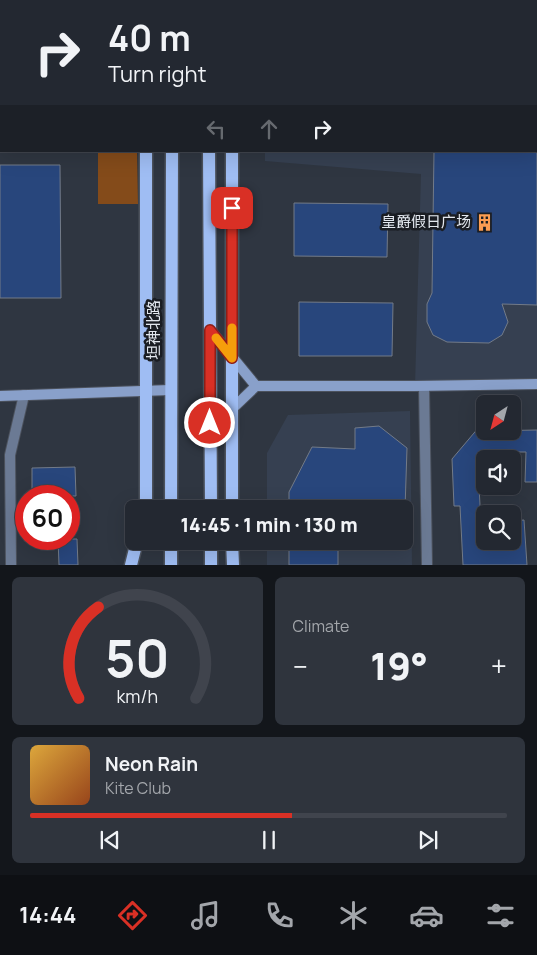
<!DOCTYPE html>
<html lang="en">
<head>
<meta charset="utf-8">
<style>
	:root { --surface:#232831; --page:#2f343d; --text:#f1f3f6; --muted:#a3a6ab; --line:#40444d; --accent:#d93025 }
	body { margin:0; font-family:Manrope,"Noto Sans SC",sans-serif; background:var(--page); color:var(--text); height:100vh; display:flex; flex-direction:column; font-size:19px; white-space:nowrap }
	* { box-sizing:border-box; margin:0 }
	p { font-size:16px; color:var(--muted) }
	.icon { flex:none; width:28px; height:28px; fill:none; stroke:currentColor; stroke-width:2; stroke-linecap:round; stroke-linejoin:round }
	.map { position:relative; height:565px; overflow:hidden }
	.side { display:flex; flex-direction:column; gap:12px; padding:12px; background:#13161b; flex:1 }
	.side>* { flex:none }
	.hud { position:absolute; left:0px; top:0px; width:538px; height:152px; box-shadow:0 5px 20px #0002,0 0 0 1px var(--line); background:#232831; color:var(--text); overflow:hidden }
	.needle { width:32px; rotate:216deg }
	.tools { position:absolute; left:476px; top:395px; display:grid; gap:10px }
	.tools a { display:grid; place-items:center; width:45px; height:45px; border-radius:8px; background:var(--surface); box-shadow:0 5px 20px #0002,0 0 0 1px var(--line); font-size:25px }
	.speed { position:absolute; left:15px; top:485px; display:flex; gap:10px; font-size:25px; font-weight:700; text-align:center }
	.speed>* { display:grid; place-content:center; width:65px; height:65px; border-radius:50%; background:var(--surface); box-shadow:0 5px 20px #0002,0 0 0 1px var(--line); line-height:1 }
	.speed .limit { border:8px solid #d22; background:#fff; color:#111 }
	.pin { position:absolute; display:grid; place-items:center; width:42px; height:42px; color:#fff; margin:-21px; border-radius:10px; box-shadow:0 2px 8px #0006 }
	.me { position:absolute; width:55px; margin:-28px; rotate:0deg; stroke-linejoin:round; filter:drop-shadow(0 0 4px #0008) }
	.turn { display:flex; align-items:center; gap:18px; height:105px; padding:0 25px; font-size:22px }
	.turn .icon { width:65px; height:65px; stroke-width:2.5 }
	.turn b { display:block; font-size:35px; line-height:42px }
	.lanes { display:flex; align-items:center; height:48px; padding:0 25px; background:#0003; justify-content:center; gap:25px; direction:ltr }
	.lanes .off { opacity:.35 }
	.big { font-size:38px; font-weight:800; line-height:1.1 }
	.side .widget { flex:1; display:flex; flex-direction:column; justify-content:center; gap:8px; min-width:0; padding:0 18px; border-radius:8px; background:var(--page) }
	.side .dial { align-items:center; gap:0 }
	.dial svg { height:130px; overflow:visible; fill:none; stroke:var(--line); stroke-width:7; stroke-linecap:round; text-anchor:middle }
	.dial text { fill:var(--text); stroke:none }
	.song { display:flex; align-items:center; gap:15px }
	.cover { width:60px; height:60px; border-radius:8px; background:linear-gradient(135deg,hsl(40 70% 55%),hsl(20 70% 35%)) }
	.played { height:5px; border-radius:2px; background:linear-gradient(90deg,var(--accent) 55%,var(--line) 55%) }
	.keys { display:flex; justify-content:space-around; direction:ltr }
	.heat { display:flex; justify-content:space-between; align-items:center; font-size:28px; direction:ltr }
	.side .tiles { flex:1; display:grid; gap:12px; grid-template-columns:1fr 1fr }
	.widget:last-child { grid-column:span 2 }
	.trip { position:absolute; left:125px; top:500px; width:288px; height:50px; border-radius:8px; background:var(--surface); box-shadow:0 5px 20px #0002,0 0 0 1px var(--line); font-weight:800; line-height:50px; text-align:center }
	.dock { display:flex; height:80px; justify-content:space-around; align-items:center; background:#0e1014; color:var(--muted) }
	.dock .icon { width:35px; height:35px }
	.dock .active { color:var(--accent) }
	.dock b { font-size:22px; color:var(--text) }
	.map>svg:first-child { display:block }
</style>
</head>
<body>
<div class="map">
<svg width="537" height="565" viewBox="0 0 537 565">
	<rect width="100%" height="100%" fill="#2f3641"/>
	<!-- built -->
	<g fill="#364051">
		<path d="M268,0H537V384L415,386L421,174L265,161V151H536V1Z"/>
		<path d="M410,411L412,565H267V541H404V509H267V453L288,415Z"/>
	</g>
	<!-- forest -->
	<path fill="#844b1a" d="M98,151H137L138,204H98Z"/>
	<!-- building -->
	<g fill="#28467c" stroke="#737b88">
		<path d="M434,151H537V305L502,304L508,322L502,335L489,343L447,342L433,335L427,322V304L432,293Z"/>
		<path d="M0,165H60L61,298H0Z"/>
		<path d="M294,203L388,204L387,257L294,256Z"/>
		<path d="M299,302L393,303L392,356H299Z"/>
		<path d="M485,420V431L537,430V482H525L526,452H494L488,459H485V462L478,470L481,522H485V541H512V521L524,520L527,565H463L460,506H454L452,459Z"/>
		<path d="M379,426L407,448L405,509H289V492L312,447L355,449V428Z"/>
		<path d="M75,467L76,496H32V468Z"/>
		<path d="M58,539H77L78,565H59Z"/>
		<rect x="289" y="541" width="49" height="24"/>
	</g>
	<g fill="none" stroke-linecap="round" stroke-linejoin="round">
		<defs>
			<g id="street">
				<path d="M424,386L427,565"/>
				<path d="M11,565L10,455L24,395"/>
			</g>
			<g id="secondary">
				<path d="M210,330L256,386"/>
				<path d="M0,396L170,390"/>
				<path d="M211,442L232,409L256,386H415L537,384"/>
			</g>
			<g id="primary">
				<path d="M146,0V1"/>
				<path d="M208,0V1"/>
				<path d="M174,1V0"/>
				<path d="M233,1V0"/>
				<path d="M146,151V509"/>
				<path d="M209,151L211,509"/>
				<path d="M232,151V509"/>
				<path d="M171,509L172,151"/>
				<path d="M171,541V565"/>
				<path d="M211,541V565"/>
				<path d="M232,541L233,565"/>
				<path d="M131,565L137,541"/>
			</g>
		</defs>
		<!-- street casing -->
		<use href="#street" stroke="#4c525d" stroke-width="12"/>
		<!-- secondary casing -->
		<use href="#secondary" stroke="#4c525d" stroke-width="12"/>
		<!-- primary casing -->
		<use href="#primary" stroke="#4c525d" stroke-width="15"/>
		<!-- street -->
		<use href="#street" stroke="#6b7a94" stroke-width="10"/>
		<!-- secondary -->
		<use href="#secondary" stroke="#89a0ca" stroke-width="10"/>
		<!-- primary -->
		<use href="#primary" stroke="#9fbdf3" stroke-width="12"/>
	</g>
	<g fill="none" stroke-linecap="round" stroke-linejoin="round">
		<defs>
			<path id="route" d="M210,423V330L232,358V208"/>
		</defs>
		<!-- route casing -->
		<use href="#route" stroke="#8d1f18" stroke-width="12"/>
		<!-- route -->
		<use href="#route" stroke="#d93025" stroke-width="9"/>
		<!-- slow -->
		<path stroke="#f59e0b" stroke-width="9" d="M216,338L232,358V328"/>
	</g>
	<!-- icons -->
	<defs>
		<symbol id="building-bare" viewBox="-9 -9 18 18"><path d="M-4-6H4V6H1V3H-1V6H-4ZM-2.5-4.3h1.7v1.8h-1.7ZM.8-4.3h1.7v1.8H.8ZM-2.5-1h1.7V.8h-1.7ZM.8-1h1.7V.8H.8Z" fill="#fc9d52" stroke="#1a1d23" stroke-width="2.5" paint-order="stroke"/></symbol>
	</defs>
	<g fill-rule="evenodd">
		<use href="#building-bare" x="472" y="210" width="25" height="25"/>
	</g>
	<g text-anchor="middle" stroke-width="5" stroke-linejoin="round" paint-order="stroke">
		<!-- poi labels -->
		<g font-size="15" fill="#e2e7ee" stroke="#1a1d23" text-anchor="end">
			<text x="471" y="227">皇爵假日广场</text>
		</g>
		<!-- street labels -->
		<g font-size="15" fill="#e2e7ee" stroke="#1a1d23">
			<text transform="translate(154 330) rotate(-90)" y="5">坦神北路</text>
		</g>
	</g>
</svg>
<div class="tools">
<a><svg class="needle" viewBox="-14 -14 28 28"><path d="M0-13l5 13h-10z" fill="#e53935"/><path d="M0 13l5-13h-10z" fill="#a3a6ab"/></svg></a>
<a><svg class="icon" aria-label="sound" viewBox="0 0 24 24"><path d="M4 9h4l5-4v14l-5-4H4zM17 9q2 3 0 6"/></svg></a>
<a><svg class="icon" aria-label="search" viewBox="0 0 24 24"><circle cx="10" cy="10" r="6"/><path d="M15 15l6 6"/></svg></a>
</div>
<div class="speed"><div class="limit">60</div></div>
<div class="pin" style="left:232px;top:208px;background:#d93025"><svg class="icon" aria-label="arrive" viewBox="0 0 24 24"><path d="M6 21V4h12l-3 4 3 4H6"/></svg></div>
<svg class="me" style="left:210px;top:423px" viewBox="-20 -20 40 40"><circle r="17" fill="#d93025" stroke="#fff" stroke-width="3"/><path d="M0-11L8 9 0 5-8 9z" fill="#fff"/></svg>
<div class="trip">14:45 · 1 min · 130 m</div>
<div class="hud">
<div class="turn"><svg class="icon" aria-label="right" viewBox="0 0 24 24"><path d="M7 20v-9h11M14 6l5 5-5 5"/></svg><div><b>40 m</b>Turn right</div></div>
<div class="lanes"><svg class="icon off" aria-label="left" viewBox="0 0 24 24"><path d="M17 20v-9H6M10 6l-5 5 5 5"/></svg><svg class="icon off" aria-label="ahead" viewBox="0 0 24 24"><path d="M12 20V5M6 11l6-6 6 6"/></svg><svg class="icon" aria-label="right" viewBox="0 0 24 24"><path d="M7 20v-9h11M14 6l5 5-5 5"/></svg></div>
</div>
</div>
<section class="side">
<div class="tiles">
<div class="widget dial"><svg viewBox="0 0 100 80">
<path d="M14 69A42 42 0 1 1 86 69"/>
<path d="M14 69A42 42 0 0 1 26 13" stroke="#d93025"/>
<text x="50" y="56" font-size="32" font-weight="700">50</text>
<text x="50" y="72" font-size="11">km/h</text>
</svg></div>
<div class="widget"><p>Climate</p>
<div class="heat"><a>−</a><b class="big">19°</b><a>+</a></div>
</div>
<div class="widget">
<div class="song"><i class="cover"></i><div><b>Neon Rain</b><p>Kite Club</p></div></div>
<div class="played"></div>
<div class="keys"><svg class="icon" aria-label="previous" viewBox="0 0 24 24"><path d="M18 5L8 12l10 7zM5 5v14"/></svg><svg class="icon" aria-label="pause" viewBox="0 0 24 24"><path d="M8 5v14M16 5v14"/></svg><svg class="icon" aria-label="next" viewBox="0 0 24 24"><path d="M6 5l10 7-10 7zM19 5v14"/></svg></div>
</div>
</div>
</section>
<nav class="dock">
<b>14:44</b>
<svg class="icon active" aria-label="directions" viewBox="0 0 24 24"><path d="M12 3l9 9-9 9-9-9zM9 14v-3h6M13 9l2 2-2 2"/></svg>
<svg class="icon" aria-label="music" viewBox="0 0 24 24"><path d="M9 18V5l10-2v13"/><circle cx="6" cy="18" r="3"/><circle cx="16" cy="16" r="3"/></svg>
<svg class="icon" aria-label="phone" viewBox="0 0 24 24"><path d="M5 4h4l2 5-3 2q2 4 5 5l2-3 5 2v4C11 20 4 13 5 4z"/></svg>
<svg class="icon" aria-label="climate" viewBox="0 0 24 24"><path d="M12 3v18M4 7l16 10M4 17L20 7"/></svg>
<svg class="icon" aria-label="car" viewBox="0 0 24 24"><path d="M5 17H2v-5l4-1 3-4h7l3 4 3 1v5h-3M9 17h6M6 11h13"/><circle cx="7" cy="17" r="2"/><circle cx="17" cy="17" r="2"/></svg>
<svg class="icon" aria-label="filters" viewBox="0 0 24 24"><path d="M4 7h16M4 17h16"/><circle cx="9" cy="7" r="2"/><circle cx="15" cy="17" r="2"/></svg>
</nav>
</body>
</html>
